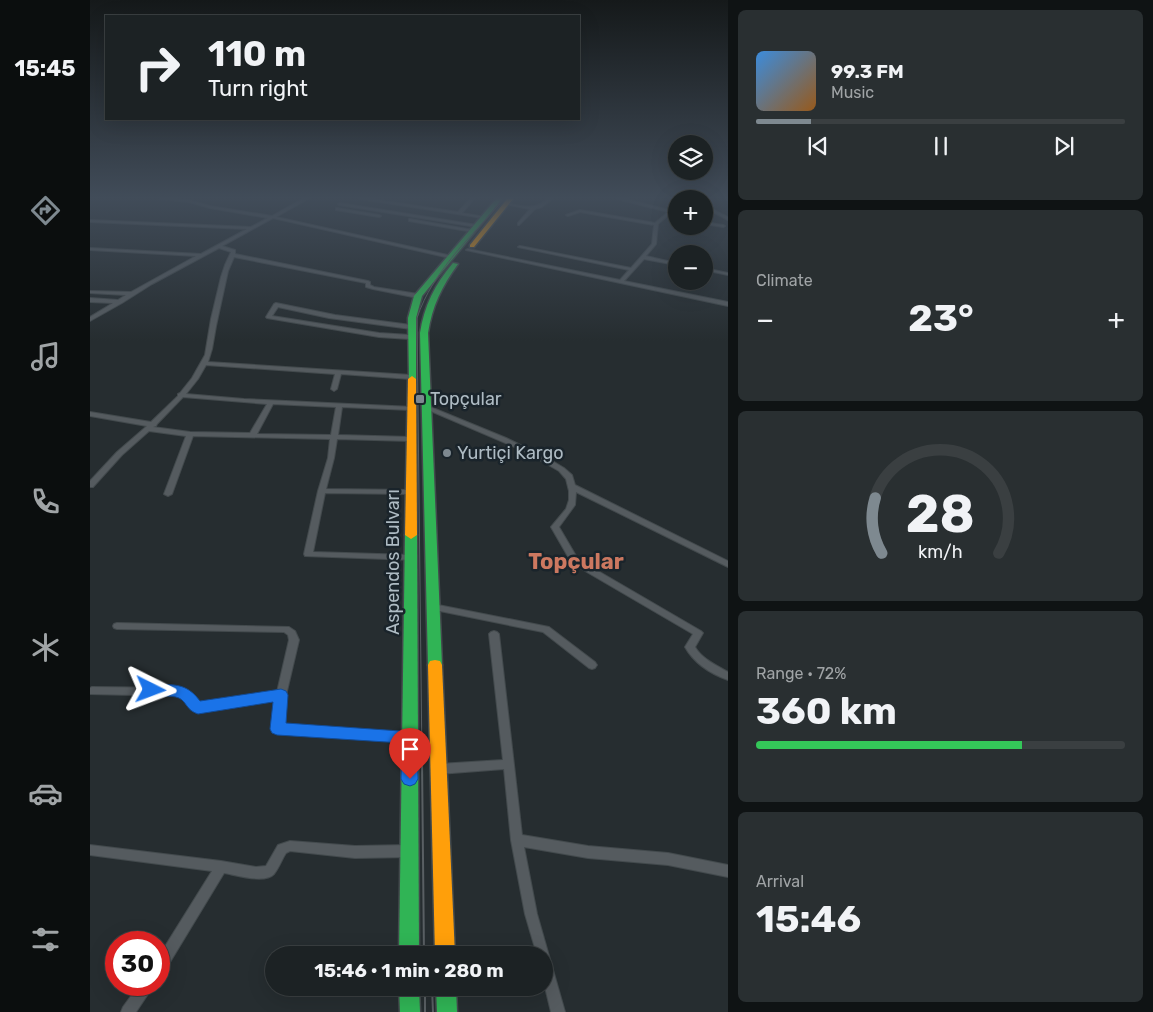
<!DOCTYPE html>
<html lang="en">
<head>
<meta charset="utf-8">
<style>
	:root { --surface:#1c2224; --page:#292f31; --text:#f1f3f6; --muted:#a0a4a6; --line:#3a3f41; --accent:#7e8990 }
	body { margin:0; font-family:Rubik,sans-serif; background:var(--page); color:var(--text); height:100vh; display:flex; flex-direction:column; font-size:19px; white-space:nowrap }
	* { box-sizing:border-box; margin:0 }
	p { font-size:16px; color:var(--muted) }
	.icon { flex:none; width:28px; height:28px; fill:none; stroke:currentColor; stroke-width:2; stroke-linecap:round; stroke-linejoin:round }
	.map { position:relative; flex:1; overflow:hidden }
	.side { display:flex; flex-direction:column; gap:10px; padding:10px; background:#0f1314; width:425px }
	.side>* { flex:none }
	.guide { position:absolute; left:15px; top:15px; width:475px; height:105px; border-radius:0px; box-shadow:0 5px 20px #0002,0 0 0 1px var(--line); background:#1c2224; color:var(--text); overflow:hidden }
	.tools { position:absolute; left:578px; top:135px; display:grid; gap:10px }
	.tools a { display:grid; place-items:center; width:45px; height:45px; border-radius:50%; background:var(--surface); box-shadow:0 5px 20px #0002,0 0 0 1px var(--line); font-size:25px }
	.speed { position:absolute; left:15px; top:931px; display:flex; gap:10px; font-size:25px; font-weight:700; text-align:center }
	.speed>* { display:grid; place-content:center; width:65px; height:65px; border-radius:50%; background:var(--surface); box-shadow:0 5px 20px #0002,0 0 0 1px var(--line); line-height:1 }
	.speed .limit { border:8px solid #d22; background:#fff; color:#111 }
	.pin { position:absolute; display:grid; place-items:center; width:42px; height:42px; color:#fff; margin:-51px -21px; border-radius:50% 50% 50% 0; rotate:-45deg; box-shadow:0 0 5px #0007 }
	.pin .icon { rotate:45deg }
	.me { position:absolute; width:55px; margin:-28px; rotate:93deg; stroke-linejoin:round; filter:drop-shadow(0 0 4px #0008) }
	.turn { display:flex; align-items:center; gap:18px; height:105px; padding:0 20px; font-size:22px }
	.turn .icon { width:65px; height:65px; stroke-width:2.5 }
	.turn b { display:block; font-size:35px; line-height:42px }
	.big { font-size:38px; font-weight:700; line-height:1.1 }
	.side .widget { flex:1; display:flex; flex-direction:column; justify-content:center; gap:8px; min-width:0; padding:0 18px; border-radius:8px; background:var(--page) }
	.side .dial { align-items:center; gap:0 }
	.dial svg { height:130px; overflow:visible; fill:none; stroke:var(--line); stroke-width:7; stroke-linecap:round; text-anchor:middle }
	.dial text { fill:var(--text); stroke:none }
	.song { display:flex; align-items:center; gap:15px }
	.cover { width:60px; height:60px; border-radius:8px; background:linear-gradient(135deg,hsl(210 70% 55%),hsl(30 70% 35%)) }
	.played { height:5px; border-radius:2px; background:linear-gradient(90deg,var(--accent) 15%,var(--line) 15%) }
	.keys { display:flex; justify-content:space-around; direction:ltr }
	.heat { display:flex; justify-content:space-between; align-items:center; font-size:28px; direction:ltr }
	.charge { height:8px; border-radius:4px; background:linear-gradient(90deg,#34c759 72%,var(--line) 0) }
	.trip { position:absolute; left:175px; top:946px; width:288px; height:50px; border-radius:25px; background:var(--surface); box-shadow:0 5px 20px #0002,0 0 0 1px var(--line); font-weight:700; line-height:50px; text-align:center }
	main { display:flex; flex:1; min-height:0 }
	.tab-bar { display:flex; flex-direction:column; width:90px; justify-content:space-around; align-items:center; background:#0b0e0e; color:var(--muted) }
	.tab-bar .icon { width:35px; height:35px }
	.tab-bar .on { color:var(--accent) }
	.tab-bar b { font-size:22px; color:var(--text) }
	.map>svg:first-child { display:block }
</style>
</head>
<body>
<main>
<nav class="tab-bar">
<b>15:45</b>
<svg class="icon on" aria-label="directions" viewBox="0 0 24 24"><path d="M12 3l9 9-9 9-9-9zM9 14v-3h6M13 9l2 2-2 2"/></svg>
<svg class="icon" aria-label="music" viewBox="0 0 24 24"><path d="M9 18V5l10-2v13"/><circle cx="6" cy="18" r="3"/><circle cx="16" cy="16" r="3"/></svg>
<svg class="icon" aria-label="phone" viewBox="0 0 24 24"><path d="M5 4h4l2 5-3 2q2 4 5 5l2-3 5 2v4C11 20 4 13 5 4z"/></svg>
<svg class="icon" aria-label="climate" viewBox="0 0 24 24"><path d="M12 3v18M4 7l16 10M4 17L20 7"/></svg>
<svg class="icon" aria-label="car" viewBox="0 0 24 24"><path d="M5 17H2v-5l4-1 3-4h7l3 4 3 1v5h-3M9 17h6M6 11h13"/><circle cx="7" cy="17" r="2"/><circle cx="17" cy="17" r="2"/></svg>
<svg class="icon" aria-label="filters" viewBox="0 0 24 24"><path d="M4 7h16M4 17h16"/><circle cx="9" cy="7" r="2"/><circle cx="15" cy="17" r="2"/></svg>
</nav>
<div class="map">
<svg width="638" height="1012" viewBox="0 0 638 1012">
	<rect width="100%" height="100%" fill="#262d30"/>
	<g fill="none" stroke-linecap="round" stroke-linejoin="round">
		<defs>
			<g id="street">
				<path d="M70,199L99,200L120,206L182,216L212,199H218L186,217L362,256V257L360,258L183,218L132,246L145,250V254L278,281L280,282V285L284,287L328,294L331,296L328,298L283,289L276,287V283L144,257L138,271L126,326L122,349L118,362L321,375L324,377L321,379L251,374L247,389L244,391L241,389L245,374L116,365L108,379L96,394L154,399L323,407V409L321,410L252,407L248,435L321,437L324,439L321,441L247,439L244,458L236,489L321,490L325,492L321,494L235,493L223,552L321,555L324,556L325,558L324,560L215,556L214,554L228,491L238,458L240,439L103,436L82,494L78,496L74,494L96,436L59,431L32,455L3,487H0V481L27,452L57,426L0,416V412L61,422L88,396V394L90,393L102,378L115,355L121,319L131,277L135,265L141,252L129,248L62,284L32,303L0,321V317L23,303L0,302V298L28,300L36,295L0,293V291L41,292L106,256L0,250V248L111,254L157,229L0,222V220L161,227L178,218L120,208L99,202ZM93,397L177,404L160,433L100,432L63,427L66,426L67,424ZM183,404L246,407L241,435L167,434Z"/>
				<path d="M270,199H282L368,212L380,199H384L372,213L395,217L393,218Z"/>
				<path d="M457,199H462L452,207L445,209L429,225H428V223L440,209L414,204L416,203C431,206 445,211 457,199Z"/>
				<path d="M527,199H536L583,211L568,224L566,244L556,256L586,263V265L554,259L534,281L638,302V306L376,250L378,249L530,280L539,270L428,247L430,246L541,268L562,244L564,225L490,212L478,216L476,215L490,210L565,223L578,212Z"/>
				<path d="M250,203L387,225L389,226L387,227L249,205L248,204Z"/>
				<path d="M614,205L638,217V220L614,207Z"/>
				<path d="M247,208L289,215L291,216L289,217L246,210V208Z"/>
				<path d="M320,219L383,230L385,231L383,232L319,221V219Z"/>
				<path d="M614,222L633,225L635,226L633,227L614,224Z"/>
				<path d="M614,268L638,273V275L614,270Z"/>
				<path d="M186,303L245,315L321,325L324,327L321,329L239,318L188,307L182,316L289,333L320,335L323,337L320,339L289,337L177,318L176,317L184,304Z"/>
				<path d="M338,406L416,438L459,459L474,468L482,475L485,485L638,561V567L486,492L485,505L469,527L486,556L496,564L611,631L613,633L605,647C612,659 626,665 638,672V680C621,674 604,663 595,647L603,634L490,568L480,560L461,527L476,509L479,500V491L476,479L469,471L434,451L336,409V407Z"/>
				<path d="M343,604L459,627L505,662L507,665L505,668L502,669L499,668L453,632L340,609L339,607L340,605Z"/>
				<path d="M27,623L199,627L205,631L209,640L197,691L193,725L320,733L324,734L325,737L324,740L320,741L187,733L183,732L182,729L186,700L108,712L99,707L95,700L88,696L0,694V688L2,687L89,688L102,694L106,701L109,704L187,692L199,640L198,635L194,632L27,629L24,628L23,626L24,624Z"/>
				<path d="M404,631L407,632L409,634L432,835L498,846L578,853L638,865V877L578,865L498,858L434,847L447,914L475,1012H461L454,983V955H447L435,914L421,840L414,769L349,774L345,772L344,769L345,766L349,764L413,760L399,634L401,632Z"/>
				<path d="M200,841L265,846L320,845L324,847L326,851L324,855L320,857L265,858L200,851L196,853C192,859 189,868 184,874C175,884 146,875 134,873L74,972L69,973V956L122,871L0,855V845L131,861L166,867L176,866L188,845Z"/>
				<path d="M49,985H64L46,1012H31L33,1007Z"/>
			</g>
			<g id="fast">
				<path d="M406,199H412L332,296L326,318V379L322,382L319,381L318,318L324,296Z"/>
				<path d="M363,263L368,264C352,286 342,306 338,333L352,665L350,669L345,670L340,669L338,665L330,333C334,306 345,284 363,263Z"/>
				<path d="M321,531L327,535L329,955H309L315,535Z"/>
				<path d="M309,988H329L330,1012H310Z"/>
				<path d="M346,988H366L367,1012H347Z"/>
			</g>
			<g id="slow">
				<path d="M417,199H423L384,247H380V245Z"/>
				<path d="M322,376L326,379L327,535L321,539L315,535L318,379Z"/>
				<path d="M345,660L350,661L352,665L365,955H345L338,665L340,661Z"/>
			</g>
		</defs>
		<!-- street casing -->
		<use href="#street" stroke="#434a4d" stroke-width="2"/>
		<!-- fast casing -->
		<use href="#fast" stroke="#434a4d" stroke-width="3"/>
		<!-- slow casing -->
		<use href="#slow" stroke="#434a4d" stroke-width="3"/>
		<!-- street -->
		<use href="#street" fill="#555b5f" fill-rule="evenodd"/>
		<!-- fast -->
		<use href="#fast" fill="#30b455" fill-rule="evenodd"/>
		<!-- slow -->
		<use href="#slow" fill="#ff9f0a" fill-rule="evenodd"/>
		<!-- tram-far1 -->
		<path stroke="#595f63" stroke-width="1" d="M332,761L327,318C343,270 382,236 414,199"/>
		<!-- tram -->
		<g stroke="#595f63" stroke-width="2">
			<path d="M332,760L334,955"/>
			<path d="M335,988V1012"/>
			<path d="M342,988L343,1012"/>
		</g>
	</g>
	<!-- sky -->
	<linearGradient id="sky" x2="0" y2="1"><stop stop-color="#15191a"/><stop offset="0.58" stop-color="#414c59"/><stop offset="1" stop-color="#414c59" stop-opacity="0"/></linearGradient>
	<rect width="638" height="341" fill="url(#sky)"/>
	<!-- route -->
	<path fill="#1a73e8" stroke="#114b97" d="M61,684C83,685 96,682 110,701L191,689L196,691L198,695L196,723L325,732L327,737L328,779L325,784L320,786L314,784L311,779L312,743L187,735L182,733L180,729L183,702L108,714C96,710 97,702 89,698C79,694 66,698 55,694L53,690L55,686Z"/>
	<!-- markers -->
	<g fill="#7e8990" stroke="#1a242b" stroke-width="2">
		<rect x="325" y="394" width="10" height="10" rx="2.5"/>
		<circle cx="357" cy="453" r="5"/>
	</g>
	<g text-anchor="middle" stroke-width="5" stroke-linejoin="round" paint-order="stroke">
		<!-- poi labels -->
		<g font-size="18" fill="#aebbc3" stroke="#1a242b" text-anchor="start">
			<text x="340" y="405">Topçular</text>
			<text x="367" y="459">Yurtiçi Kargo</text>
		</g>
		<!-- street labels -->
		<g font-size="18" fill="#aebbc3" stroke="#1a242b">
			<text transform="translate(303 562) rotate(-90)" y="6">Aspendos Bulvarı</text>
		</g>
		<!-- district labels -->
		<g font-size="22" font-weight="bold" fill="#cc7860" stroke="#1a242b">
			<text x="486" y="569">Topçular</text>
		</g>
	</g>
</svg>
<div class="tools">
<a><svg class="icon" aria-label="layers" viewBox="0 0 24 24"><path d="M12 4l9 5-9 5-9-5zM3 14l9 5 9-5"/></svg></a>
<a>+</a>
<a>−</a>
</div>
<div class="speed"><div class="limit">30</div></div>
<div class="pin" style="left:320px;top:779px;background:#d93025"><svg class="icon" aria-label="arrive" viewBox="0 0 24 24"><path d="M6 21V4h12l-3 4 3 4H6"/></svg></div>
<svg class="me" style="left:61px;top:690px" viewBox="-20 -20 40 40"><path d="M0-17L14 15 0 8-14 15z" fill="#1a73e8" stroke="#fff" stroke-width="4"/></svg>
<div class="trip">15:46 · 1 min · 280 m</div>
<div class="guide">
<div class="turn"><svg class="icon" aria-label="right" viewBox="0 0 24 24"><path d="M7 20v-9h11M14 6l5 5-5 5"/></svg><div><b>110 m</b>Turn right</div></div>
</div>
</div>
<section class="side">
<div class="widget">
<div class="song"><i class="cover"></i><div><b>99.3 FM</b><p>Music</p></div></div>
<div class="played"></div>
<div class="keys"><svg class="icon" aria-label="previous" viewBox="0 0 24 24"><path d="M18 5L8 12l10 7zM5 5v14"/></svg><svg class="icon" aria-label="pause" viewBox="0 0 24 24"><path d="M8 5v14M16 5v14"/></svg><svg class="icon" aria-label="next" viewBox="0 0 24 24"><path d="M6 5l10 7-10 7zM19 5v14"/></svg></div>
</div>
<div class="widget"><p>Climate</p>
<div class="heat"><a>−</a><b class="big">23°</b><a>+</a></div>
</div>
<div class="widget dial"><svg viewBox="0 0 100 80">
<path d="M14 69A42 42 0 1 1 86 69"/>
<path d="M14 69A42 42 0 0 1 10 35" stroke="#7e8990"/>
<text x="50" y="56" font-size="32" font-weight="700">28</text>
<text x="50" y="72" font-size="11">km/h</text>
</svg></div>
<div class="widget"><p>Range · 72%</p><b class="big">360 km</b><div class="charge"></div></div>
<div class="widget"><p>Arrival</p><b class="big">15:46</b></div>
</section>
</main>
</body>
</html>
